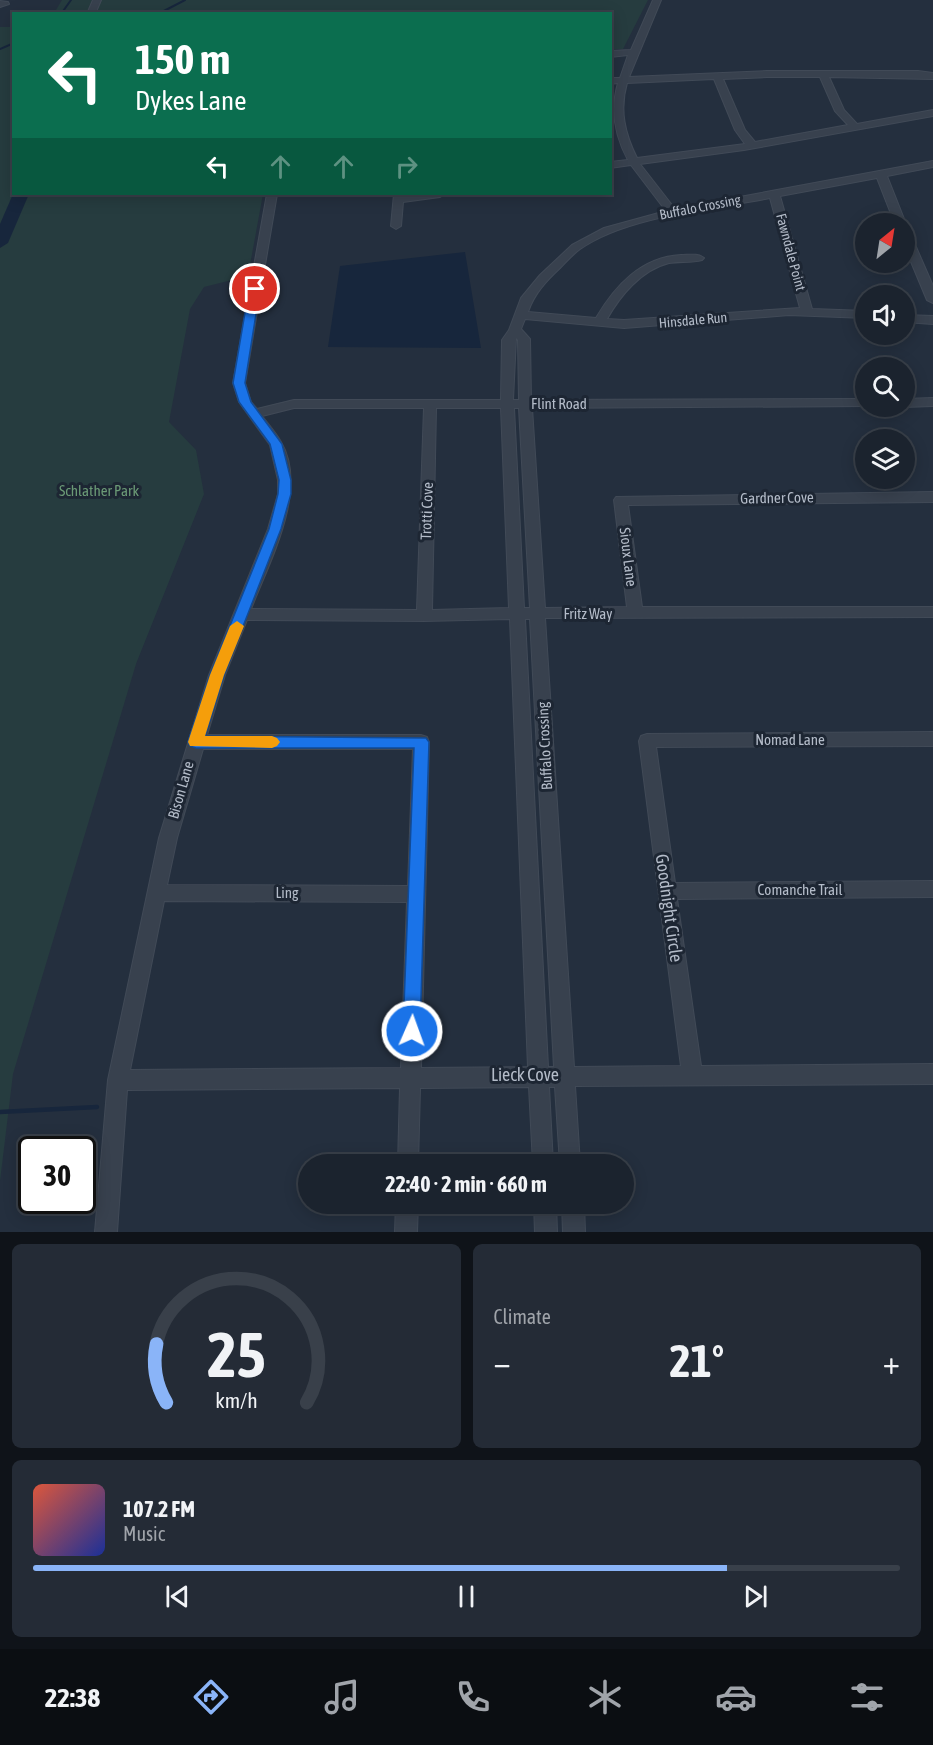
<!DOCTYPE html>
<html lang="en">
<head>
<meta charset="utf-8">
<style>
	:root { --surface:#1b232e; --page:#242b36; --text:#f1f3f6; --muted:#a0a4aa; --line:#39404a; --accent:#8ab4f8 }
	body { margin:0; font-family:"Asap Condensed",sans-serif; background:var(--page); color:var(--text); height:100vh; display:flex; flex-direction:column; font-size:22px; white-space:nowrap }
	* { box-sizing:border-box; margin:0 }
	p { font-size:20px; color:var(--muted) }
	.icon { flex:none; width:33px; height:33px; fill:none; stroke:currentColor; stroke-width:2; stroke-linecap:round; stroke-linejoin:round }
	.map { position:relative; height:1232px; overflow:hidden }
	.details { display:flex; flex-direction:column; gap:12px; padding:12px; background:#0f1319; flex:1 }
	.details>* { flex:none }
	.hud { position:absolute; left:12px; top:12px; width:600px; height:183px; border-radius:0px; box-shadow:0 3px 15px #0003,0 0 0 2px var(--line); background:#0b6e4f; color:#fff; overflow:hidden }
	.needle { width:39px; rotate:30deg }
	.fabs { position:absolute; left:855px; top:213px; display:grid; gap:12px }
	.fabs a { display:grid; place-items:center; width:60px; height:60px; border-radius:50%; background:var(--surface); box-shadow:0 3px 15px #0003,0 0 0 2px var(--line); font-size:30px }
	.speed { position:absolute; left:18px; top:1136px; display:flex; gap:12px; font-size:30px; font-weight:700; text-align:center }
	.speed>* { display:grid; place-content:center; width:78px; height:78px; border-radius:50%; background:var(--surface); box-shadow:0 3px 15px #0003,0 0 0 2px var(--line); line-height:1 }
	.speed .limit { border:3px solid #111; border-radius:9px; background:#fff; color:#111 }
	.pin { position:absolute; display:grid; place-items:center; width:51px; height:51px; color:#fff; margin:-26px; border:3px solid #fff; border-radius:50%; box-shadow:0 2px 6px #0007 }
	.me { position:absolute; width:66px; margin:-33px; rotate:2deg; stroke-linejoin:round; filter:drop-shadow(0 0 4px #0008) }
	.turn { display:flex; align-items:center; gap:21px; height:126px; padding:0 24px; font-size:27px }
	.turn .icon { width:78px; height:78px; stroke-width:2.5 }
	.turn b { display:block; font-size:42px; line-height:51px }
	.lanes { display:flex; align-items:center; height:57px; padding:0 24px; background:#0003; justify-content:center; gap:30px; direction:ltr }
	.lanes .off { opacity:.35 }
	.big { font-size:45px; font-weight:700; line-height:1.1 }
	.details .tile { flex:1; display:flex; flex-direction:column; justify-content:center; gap:9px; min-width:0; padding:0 21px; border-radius:9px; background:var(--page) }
	.details .dial { align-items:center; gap:0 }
	.dial svg { height:156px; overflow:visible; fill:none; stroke:var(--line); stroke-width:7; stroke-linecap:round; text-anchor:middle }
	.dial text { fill:var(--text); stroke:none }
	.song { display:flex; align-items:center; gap:18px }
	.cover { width:72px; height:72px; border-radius:9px; background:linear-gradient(135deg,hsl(10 70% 55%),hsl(230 70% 35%)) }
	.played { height:6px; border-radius:3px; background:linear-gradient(90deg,var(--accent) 80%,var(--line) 80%) }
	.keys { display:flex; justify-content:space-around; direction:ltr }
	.heat { display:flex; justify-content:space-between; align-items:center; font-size:33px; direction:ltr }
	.details .tiles { flex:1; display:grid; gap:12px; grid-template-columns:1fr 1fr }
	.tile:last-child { grid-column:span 2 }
	.trip { position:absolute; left:298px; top:1154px; width:336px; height:60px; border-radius:30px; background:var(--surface); box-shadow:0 3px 15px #0003,0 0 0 2px var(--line); font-weight:700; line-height:60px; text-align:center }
	.menu { display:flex; height:96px; justify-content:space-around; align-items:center; background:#0b0e12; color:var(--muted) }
	.menu .icon { width:42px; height:42px }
	.menu .on { color:var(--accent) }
	.menu b { font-size:27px; color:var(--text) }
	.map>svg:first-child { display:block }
</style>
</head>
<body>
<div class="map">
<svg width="933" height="1232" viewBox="0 0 933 1232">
	<rect width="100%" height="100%" fill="#242f3e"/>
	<!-- green -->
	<g fill="#263c3f">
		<path d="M62,0H93L86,13H51L56,10Z"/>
		<path d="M101,0H648L623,49H611L610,14L95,13Z"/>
		<path d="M0,27H13L14,194H263L248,276L204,287L190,309L169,422L196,450L204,494L136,664L13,1074L0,1181Z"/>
	</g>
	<!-- water -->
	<path fill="#17263c" d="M465,252L481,348L328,347L340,266Z"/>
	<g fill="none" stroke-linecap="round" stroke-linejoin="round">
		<!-- stream-far1 -->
		<g stroke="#17263c" stroke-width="2">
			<path d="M61,14L71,0"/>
			<path d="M158,14L185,0"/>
			<path d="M0,49L14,43"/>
		</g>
		<!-- stream -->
		<path stroke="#17263c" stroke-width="4.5" d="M0,1112L97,1107"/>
		<!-- river -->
		<path fill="#17263c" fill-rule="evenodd" d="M13,194H29L8,243L0,248V224Z"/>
		<defs>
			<g id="street">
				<path d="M93,0H101L95,14H87Z"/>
				<path d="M653,0H661L629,77L767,71H918L933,73V79L829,77L844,110L857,124L933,110V116L744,150L640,164L675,209L933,161V167L887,176L906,224L904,226V224H895L877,178L780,196L812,309L866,311V318L789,315L624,328L525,319L521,329L530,339L531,400L866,399V406H868L532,408L545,608L627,607L614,500L616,497L933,492V502L628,505L642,607H933V617L545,618L574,1067L681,1066L639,741L641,736L647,734L933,732V746L656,747L675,883L933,881V897L677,899L701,1066L933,1064V1084L575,1086L580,1164H560L555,1087H549L553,1164H533L529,1087L420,1088L418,1164H398L400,1088L127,1090L117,1232H95L108,1080L159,838L209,675L268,529L278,494V480L270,445L239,402L233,383L267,194H277L245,383L251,402L257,409L294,400H501L502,340L509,330L521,298L540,275L572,245L604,228L666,211L631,165L610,168V162L628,160C615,136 610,110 618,83L610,84V78H620L628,55L610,57V51L631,50ZM767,77H820L835,111L848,125L755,142L745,130L723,79ZM714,79L735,130L745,144L637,158C625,134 619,110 627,83ZM770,198L800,308L624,320L607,319C620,296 641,270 669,263C680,261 691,263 702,260L704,258C698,253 689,255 681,255C641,257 615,286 596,318L528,312C534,294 546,281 560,268C566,262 573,254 580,249C627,216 713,209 770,198ZM516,338L518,340L519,400H513ZM294,408H424L417,610L251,609C269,562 309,490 281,442C276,433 268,424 262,416ZM436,408H501L509,608L432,610ZM514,408H519L530,608H524ZM510,619L528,1067L421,1068L429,742L427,737L421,735H207L225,675L247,620L424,621ZM525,619H530L554,1067H548ZM203,749H413L408,886L167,885L177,838ZM164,901L407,902L401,1068L130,1070Z"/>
				<path d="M0,1L8,2L9,4L0,7Z"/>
				<path d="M394,194H404V196L445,194L440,197L403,202L401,226L396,229L391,226Z"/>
				<path d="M904,228L909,231L933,286V303L927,300L904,245Z"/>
				<path d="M904,315L933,316V324L904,322Z"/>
				<path d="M933,398V406L904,407L902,406H904V399Z"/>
				<path d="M396,1203H418L417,1232H395Z"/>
				<path d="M534,1203H556L557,1232H535Z"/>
				<path d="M562,1203H584L585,1232H563Z"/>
			</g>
		</defs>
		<!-- street casing -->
		<use href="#street" stroke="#414a57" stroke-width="2"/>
		<!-- street -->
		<use href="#street" fill="#38414e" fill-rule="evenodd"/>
	</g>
	<!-- route -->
	<path fill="#1a73e8" stroke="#114b97" stroke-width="1.5" d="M255,286L260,289L245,383L251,402L282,444L291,480V494L281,529L224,675L205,736L426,738L429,742L420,1031L418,1037L412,1039L405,1037L403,1031L414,748H196L190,746L188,742L210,675L269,529L278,494L279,480L270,444L239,402L233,383L249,289Z"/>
	<!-- slow -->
	<path fill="#f59e0b" d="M237,621L244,626L224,675L205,736H272L277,738L280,742L277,746L272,748L190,746L188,742L210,675L230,626Z"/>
	<g text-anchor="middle" stroke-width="6" stroke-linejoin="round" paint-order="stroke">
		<!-- far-street labels -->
		<g font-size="14" fill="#b4bcc9" stroke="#1d2633">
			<text transform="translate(700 207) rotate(-11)" y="5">Buffalo Crossing</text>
			<text transform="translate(791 252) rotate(75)" y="5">Fawndale Point</text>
			<text transform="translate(693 320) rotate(-5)" y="5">Hinsdale Run</text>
		</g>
		<!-- street labels -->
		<g font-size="15" fill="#b4bcc9" stroke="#1d2633">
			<text x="559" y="409">Flint Road</text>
			<text transform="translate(777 498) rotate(-1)" y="5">Gardner Cove</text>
			<text transform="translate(427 511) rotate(-88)" y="5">Trotti Cove</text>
			<text transform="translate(628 557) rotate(83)" y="5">Sioux Lane</text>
			<text x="588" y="619">Fritz Way</text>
			<text x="790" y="745">Nomad Lane</text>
			<text transform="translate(545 746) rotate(-93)" y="5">Buffalo Crossing</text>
			<text transform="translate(181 790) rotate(-74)" y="5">Bison Lane</text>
			<text x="800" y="895">Comanche Trail</text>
			<text x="287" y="898">Ling</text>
		</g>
		<!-- park labels -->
		<g font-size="15" fill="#6b9a76" stroke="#1d2633">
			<text x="99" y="496">Schlather Park</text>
		</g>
		<!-- near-street labels -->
		<g font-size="18" fill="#b4bcc9" stroke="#1d2633">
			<text transform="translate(669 908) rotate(82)" y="6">Goodnight Circle</text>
			<text x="525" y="1081">Lieck Cove</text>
		</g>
	</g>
</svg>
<div class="fabs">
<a><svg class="needle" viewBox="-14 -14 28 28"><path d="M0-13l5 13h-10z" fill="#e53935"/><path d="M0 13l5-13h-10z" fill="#a0a4aa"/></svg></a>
<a><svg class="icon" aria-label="sound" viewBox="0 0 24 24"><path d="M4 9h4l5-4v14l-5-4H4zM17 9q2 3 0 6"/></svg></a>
<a><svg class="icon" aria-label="search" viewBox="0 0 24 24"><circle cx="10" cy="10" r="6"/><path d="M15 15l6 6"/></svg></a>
<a><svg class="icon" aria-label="layers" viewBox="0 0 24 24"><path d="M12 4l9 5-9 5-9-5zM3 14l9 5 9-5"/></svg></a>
</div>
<div class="speed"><div class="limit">30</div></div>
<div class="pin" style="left:255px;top:289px;background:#d93025"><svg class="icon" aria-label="arrive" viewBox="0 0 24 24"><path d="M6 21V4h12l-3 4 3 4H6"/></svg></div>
<svg class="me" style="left:412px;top:1031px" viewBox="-20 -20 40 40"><circle r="17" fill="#1a73e8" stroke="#fff" stroke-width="3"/><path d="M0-11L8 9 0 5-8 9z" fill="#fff"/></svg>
<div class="trip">22:40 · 2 min · 660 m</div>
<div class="hud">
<div class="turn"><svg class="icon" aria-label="left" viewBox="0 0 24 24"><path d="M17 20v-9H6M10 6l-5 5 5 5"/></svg><div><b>150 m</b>Dykes Lane</div></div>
<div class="lanes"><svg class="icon" aria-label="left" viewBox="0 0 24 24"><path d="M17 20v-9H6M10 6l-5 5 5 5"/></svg><svg class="icon off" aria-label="ahead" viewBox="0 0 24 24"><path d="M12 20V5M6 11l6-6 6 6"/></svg><svg class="icon off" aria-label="ahead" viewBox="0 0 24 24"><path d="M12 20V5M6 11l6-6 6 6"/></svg><svg class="icon off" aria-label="right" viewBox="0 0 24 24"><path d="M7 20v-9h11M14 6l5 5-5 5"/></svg></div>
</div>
</div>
<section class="details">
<div class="tiles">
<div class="tile dial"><svg viewBox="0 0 100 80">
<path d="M14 69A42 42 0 1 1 86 69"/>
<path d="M14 69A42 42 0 0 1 9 39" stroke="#8ab4f8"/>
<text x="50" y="56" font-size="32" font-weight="700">25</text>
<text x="50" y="72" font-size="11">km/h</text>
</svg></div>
<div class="tile"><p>Climate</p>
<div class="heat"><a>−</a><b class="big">21°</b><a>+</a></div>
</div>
<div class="tile">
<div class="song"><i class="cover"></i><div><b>107.2 FM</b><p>Music</p></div></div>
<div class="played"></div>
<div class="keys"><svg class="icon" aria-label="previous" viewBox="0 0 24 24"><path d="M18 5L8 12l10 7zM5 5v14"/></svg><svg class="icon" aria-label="pause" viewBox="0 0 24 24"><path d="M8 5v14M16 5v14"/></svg><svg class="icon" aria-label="next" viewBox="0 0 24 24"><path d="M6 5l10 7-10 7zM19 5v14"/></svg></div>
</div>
</div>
</section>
<nav class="menu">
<b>22:38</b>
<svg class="icon on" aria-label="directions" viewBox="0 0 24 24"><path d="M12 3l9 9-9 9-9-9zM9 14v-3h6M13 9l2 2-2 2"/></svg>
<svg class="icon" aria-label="music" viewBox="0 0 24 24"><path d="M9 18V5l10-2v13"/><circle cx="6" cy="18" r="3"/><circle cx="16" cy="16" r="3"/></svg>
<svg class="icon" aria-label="phone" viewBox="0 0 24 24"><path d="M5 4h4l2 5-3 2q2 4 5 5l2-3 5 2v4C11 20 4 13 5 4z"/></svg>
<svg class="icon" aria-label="climate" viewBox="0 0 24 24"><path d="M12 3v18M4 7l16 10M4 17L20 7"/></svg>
<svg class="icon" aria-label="car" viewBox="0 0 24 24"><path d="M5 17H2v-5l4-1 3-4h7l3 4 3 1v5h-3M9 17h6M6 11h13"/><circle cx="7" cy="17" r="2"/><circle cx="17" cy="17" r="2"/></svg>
<svg class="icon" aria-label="filters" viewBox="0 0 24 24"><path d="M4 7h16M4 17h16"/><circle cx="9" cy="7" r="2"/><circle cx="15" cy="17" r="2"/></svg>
</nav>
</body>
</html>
